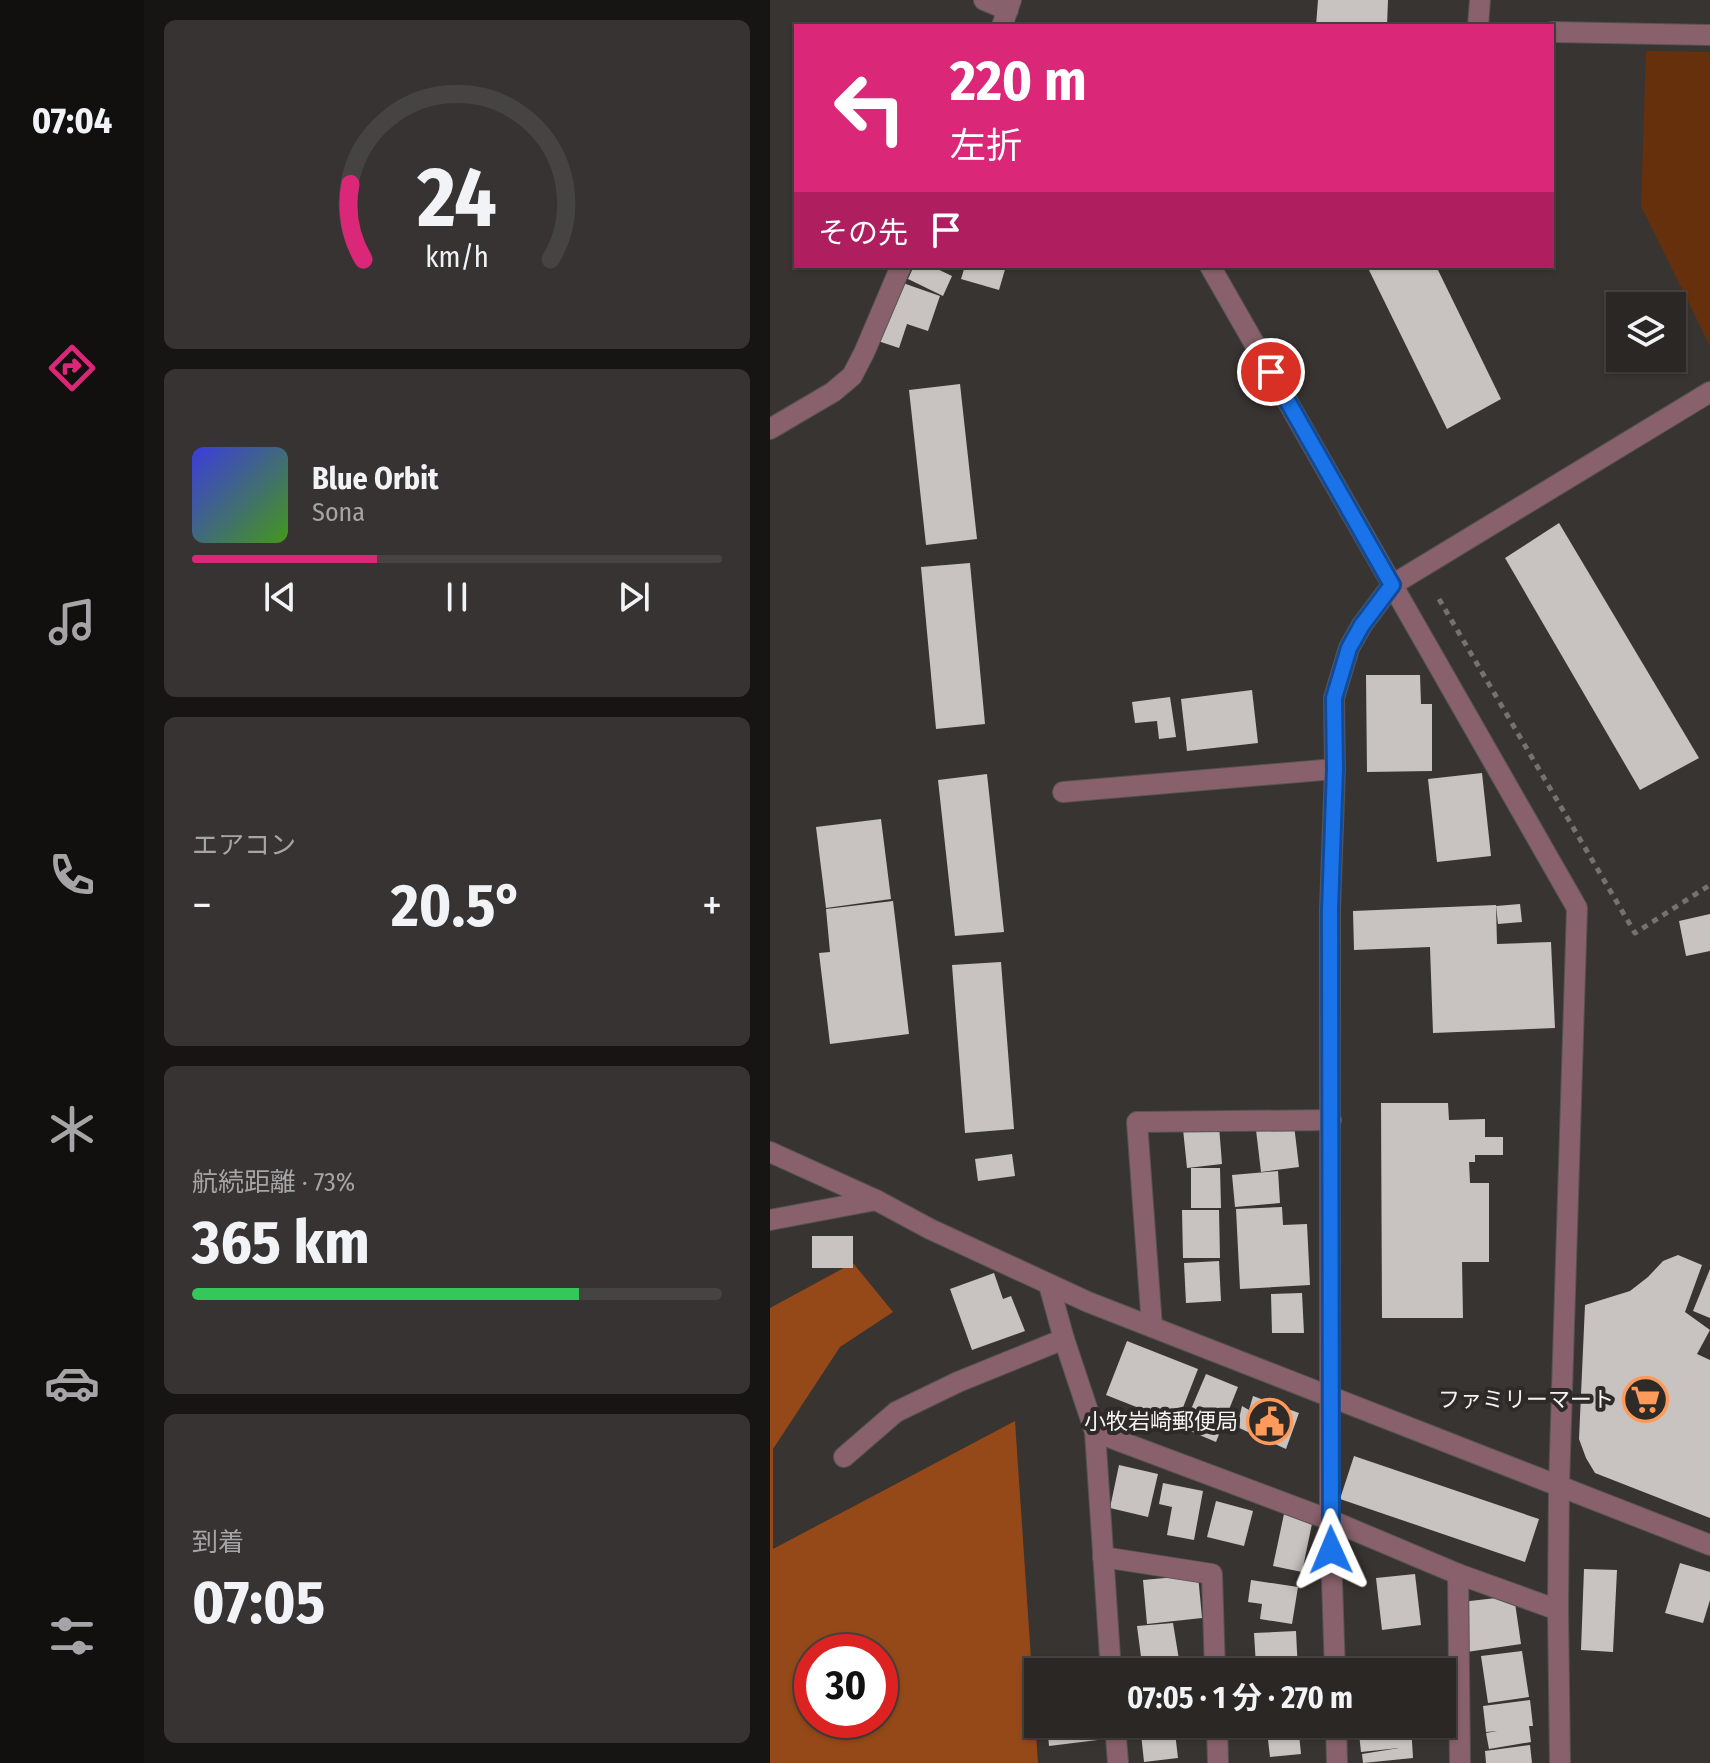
<!DOCTYPE html>
<html lang="ja">
<head>
<meta charset="utf-8">
<style>
	:root { --surface:#2a2725; --page:#363332; --text:#f1f3f6; --muted:#a5a5a7; --line:#464442; --accent:#db2777 }
	body { margin:0; font-family:"Fira Sans Condensed","Noto Sans JP",sans-serif; background:var(--page); color:var(--text); height:100vh; display:flex; flex-direction:column; font-size:30px; white-space:nowrap }
	* { box-sizing:border-box; margin:0 }
	p { font-size:26px; color:var(--muted) }
	.icon { flex:none; width:44px; height:44px; fill:none; stroke:currentColor; stroke-width:2; stroke-linecap:round; stroke-linejoin:round }
	.map { position:relative; flex:1; overflow:hidden }
	.panel { display:flex; flex-direction:column; gap:20px; padding:20px; background:#171514; width:626px }
	.panel>* { flex:none }
	.hud { position:absolute; left:24px; top:24px; width:760px; height:244px; border-radius:0px; box-shadow:0 2px 6px #0004,0 0 0 2px var(--line); background:#db2777; color:#fff; overflow:hidden }
	.fabs { position:absolute; left:836px; top:292px; display:grid; gap:16px }
	.fabs a { display:grid; place-items:center; width:80px; height:80px; border-radius:0px; background:var(--surface); box-shadow:0 2px 6px #0004,0 0 0 2px var(--line); font-size:40px }
	.speed { position:absolute; left:24px; top:1634px; display:flex; gap:16px; font-size:40px; font-weight:700; text-align:center }
	.speed>* { display:grid; place-content:center; width:104px; height:104px; border-radius:50%; background:var(--surface); box-shadow:0 2px 6px #0004,0 0 0 2px var(--line); line-height:1 }
	.speed .limit { border:12px solid #d22; background:#fff; color:#111 }
	.pin { position:absolute; display:grid; place-items:center; width:68px; height:68px; color:#fff; margin:-34px; border:4px solid #fff; border-radius:50%; box-shadow:0 2px 8px #0007 }
	.me { position:absolute; width:88px; margin:-44px; rotate:359deg; stroke-linejoin:round; filter:drop-shadow(0 0 6px #0008) }
	.turn { display:flex; align-items:center; gap:28px; height:168px; padding:0 24px; font-size:36px }
	.turn .icon { width:104px; height:104px; stroke-width:2.5 }
	.turn b { display:block; font-size:56px; line-height:68px }
	.then { display:flex; align-items:center; height:76px; padding:0 24px; background:#0003; gap:16px; font-size:30px }
	.big { font-size:60px; font-weight:700; line-height:1.1 }
	.panel .widget { flex:1; display:flex; flex-direction:column; justify-content:center; gap:12px; min-width:0; padding:0 28px; border-radius:12px; background:var(--page) }
	.panel .dial { align-items:center; gap:0 }
	.dial svg { height:208px; overflow:visible; fill:none; stroke:var(--line); stroke-width:7; stroke-linecap:round; text-anchor:middle }
	.dial text { fill:var(--text); stroke:none }
	.song { display:flex; align-items:center; gap:24px }
	.cover { width:96px; height:96px; border-radius:12px; background:linear-gradient(135deg,hsl(240 70% 55%),hsl(100 70% 35%)) }
	.played { height:8px; border-radius:4px; background:linear-gradient(90deg,var(--accent) 35%,var(--line) 35%) }
	.keys { display:flex; justify-content:space-around; direction:ltr }
	.heat { display:flex; justify-content:space-between; align-items:center; font-size:44px; direction:ltr }
	.charge { height:12px; border-radius:6px; background:linear-gradient(90deg,#34c759 73%,var(--line) 0) }
	.trip { position:absolute; left:254px; top:1658px; width:432px; height:80px; border-radius:0px; background:var(--surface); box-shadow:0 2px 6px #0004,0 0 0 2px var(--line); font-weight:700; line-height:80px; text-align:center }
	main { display:flex; flex:1; min-height:0 }
	.menu { display:flex; flex-direction:column; width:144px; justify-content:space-around; align-items:center; background:#11100f; color:var(--muted) }
	.menu .icon { width:56px; height:56px }
	.menu .current { color:var(--accent) }
	.menu b { font-size:36px; color:var(--text) }
	.map>svg:first-child { display:block }
</style>
</head>
<body>
<main>
<nav class="menu">
<b>07:04</b>
<svg class="icon current" aria-label="directions" viewBox="0 0 24 24"><path d="M12 3l9 9-9 9-9-9zM9 14v-3h6M13 9l2 2-2 2"/></svg>
<svg class="icon" aria-label="music" viewBox="0 0 24 24"><path d="M9 18V5l10-2v13"/><circle cx="6" cy="18" r="3"/><circle cx="16" cy="16" r="3"/></svg>
<svg class="icon" aria-label="phone" viewBox="0 0 24 24"><path d="M5 4h4l2 5-3 2q2 4 5 5l2-3 5 2v4C11 20 4 13 5 4z"/></svg>
<svg class="icon" aria-label="climate" viewBox="0 0 24 24"><path d="M12 3v18M4 7l16 10M4 17L20 7"/></svg>
<svg class="icon" aria-label="car" viewBox="0 0 24 24"><path d="M5 17H2v-5l4-1 3-4h7l3 4 3 1v5h-3M9 17h6M6 11h13"/><circle cx="7" cy="17" r="2"/><circle cx="17" cy="17" r="2"/></svg>
<svg class="icon" aria-label="filters" viewBox="0 0 24 24"><path d="M4 7h16M4 17h16"/><circle cx="9" cy="7" r="2"/><circle cx="15" cy="17" r="2"/></svg>
</nav>
<section class="panel">
<div class="widget dial"><svg viewBox="0 0 100 80">
<path d="M14 69A42 42 0 1 1 86 69"/>
<path d="M14 69A42 42 0 0 1 9 40" stroke="#db2777"/>
<text x="50" y="56" font-size="32" font-weight="700">24</text>
<text x="50" y="72" font-size="11">km/h</text>
</svg></div>
<div class="widget">
<div class="song"><i class="cover"></i><div><b>Blue Orbit</b><p>Sona</p></div></div>
<div class="played"></div>
<div class="keys"><svg class="icon" aria-label="previous" viewBox="0 0 24 24"><path d="M18 5L8 12l10 7zM5 5v14"/></svg><svg class="icon" aria-label="pause" viewBox="0 0 24 24"><path d="M8 5v14M16 5v14"/></svg><svg class="icon" aria-label="next" viewBox="0 0 24 24"><path d="M6 5l10 7-10 7zM19 5v14"/></svg></div>
</div>
<div class="widget"><p>エアコン</p>
<div class="heat"><a>−</a><b class="big">20.5°</b><a>+</a></div>
</div>
<div class="widget"><p>航続距離 · 73%</p><b class="big">365 km</b><div class="charge"></div></div>
<div class="widget"><p>到着</p><b class="big">07:05</b></div>
</section>
<div class="map">
<svg width="940" height="1763" viewBox="0 0 940 1763">
	<rect width="100%" height="100%" fill="#383431"/>
	<!-- green -->
	<path fill="#67300c" d="M876,51L940,52V346L871,206Z"/>
	<!-- forest -->
	<path fill="#954918" fill-rule="evenodd" d="M83,1263L123,1312L70,1347L3,1449V1549L245,1421L268,1763H0V1308ZM42,1652H110V1720H42Z"/>
	<!-- building -->
	<g fill="#c8c3c0">
		<path d="M548,0H618L617,26H546Z"/>
		<path d="M144,266H161L182,276L173,296L138,279Z"/>
		<path d="M195,266H236L229,290L191,279Z"/>
		<path d="M597,266H666L731,399L677,429Z"/>
		<path d="M133,283L170,296L158,331L137,324L129,348L105,340L117,303L126,305Z"/>
		<path d="M190,384L207,539L156,545L139,390Z"/>
		<path d="M789,523L929,758L870,790L735,558Z"/>
		<path d="M200,563L215,724L166,729L151,567Z"/>
		<path d="M596,675H650L651,704H662V771L597,772Z"/>
		<path d="M482,690L488,743L417,751L411,699Z"/>
		<path d="M400,697L406,737L389,739L387,721L365,723L362,702Z"/>
		<path d="M712,773L721,856L667,862L658,779Z"/>
		<path d="M217,774L234,932L185,936L168,780Z"/>
		<path d="M111,819L121,899L56,908L46,827Z"/>
		<path d="M123,901L139,1034L60,1044L49,953L60,952L56,909Z"/>
		<path d="M750,904L752,922L728,924L726,906Z"/>
		<path d="M726,905L727,944L781,942L785,1028L663,1033L660,947L584,950L583,911Z"/>
		<path d="M940,914V951L916,956L909,921Z"/>
		<path d="M231,962L244,1129L195,1133L182,965Z"/>
		<path d="M611,1103H678L679,1120L715,1119V1137H733V1155H705V1162H699L700,1183H719V1262H692L693,1318H612Z"/>
		<path d="M524,1125L529,1167L491,1172L486,1130Z"/>
		<path d="M449,1126L452,1164L417,1168L413,1129Z"/>
		<path d="M242,1154L245,1176L208,1181L205,1159Z"/>
		<path d="M421,1168H450L451,1208H421Z"/>
		<path d="M508,1171L510,1203L465,1207L462,1175Z"/>
		<path d="M512,1207L513,1225L537,1224L540,1285L470,1289L466,1209Z"/>
		<path d="M412,1210H449L450,1258H413Z"/>
		<rect x="42" y="1236" width="41" height="32"/>
		<path d="M908,1255L932,1265L915,1312L940,1330L927,1354L940,1360V1518L825,1473L816,1458L809,1439L815,1305L860,1291L878,1277L893,1261Z"/>
		<path d="M449,1261L451,1301L416,1303L414,1263Z"/>
		<path d="M940,1269V1318L923,1311Z"/>
		<path d="M224,1273L233,1299L241,1296L255,1331L202,1350L180,1289Z"/>
		<path d="M532,1293L534,1333H502L501,1294Z"/>
		<path d="M357,1341L428,1369L407,1423L336,1395Z"/>
		<path d="M436,1374L468,1387L446,1442L413,1428Z"/>
		<path d="M483,1396L529,1413L516,1449L467,1427L472,1406L479,1410Z"/>
		<path d="M584,1456L769,1519L755,1562L570,1499Z"/>
		<path d="M349,1465L388,1474L378,1517L340,1508Z"/>
		<path d="M393,1483L433,1491L424,1540L397,1535L402,1507L389,1504Z"/>
		<path d="M446,1501L483,1511L474,1546L437,1537Z"/>
		<path d="M514,1514L543,1519L532,1572L503,1566Z"/>
		<path d="M910,1563L940,1572V1600L933,1623L895,1613Z"/>
		<path d="M814,1569L847,1570L843,1652L811,1650Z"/>
		<path d="M645,1574L651,1625L612,1630L606,1578Z"/>
		<path d="M428,1575L432,1618L377,1624L373,1580Z"/>
		<path d="M481,1580L528,1587L522,1624L490,1619L492,1604L478,1602Z"/>
		<path d="M744,1596L751,1644L690,1653L691,1602Z"/>
		<path d="M403,1623L411,1672H373L367,1626Z"/>
		<path d="M526,1631L528,1672H476V1670L518,1665L486,1666L484,1633Z"/>
		<path d="M752,1651L759,1697L718,1703L711,1656Z"/>
		<path d="M760,1700L763,1726H759L761,1742L719,1749L716,1733L727,1731L716,1732L713,1706Z"/>
		<path d="M277,1724H326L328,1740L279,1746Z"/>
		<path d="M370,1724H404L408,1758L374,1762Z"/>
		<path d="M476,1724H528L531,1754L500,1757L497,1731L477,1733Z"/>
		<path d="M588,1724H641L643,1758L593,1763L592,1754L629,1748L591,1752Z"/>
		<path d="M760,1745L762,1763H716L715,1751Z"/>
	</g>
	<g fill="none" stroke-linecap="round" stroke-linejoin="round">
		<defs>
			<g id="minor">
				<path d="M214,0L238,10"/>
				<path d="M232,26L241,0"/>
				<path d="M708,26L710,0"/>
				<path d="M782,32L940,35"/>
				<path d="M0,429L63,392L82,376L94,353L131,266"/>
				<path d="M293,792L565,769"/>
				<path d="M0,1220L106,1200"/>
				<path d="M279,1285L294,1339L325,1432L341,1672"/>
				<path d="M382,1327L367,1122L561,1120"/>
				<path d="M325,1432L560,1520L688,1574L788,1610L789,1486L807,908L440,266"/>
				<path d="M74,1457L126,1412L188,1382L294,1339"/>
				<path d="M333,1557L442,1574L445,1672"/>
				<path d="M688,1574L690,1763"/>
				<path d="M788,1610L790,1763"/>
				<path d="M565,1672L560,1520V909L565,769L564,698L579,648L592,625L622,585L940,392"/>
				<path d="M345,1724L348,1763"/>
				<path d="M447,1724L448,1763"/>
				<path d="M566,1724L567,1763"/>
			</g>
			<path id="tertiary" d="M0,1152L106,1200L160,1229L318,1302L940,1545"/>
		</defs>
		<!-- minor casing -->
		<use href="#minor" stroke="#565350" stroke-width="22"/>
		<!-- tertiary casing -->
		<use href="#tertiary" stroke="#565350" stroke-width="22"/>
		<!-- path -->
		<path stroke="#767270" stroke-width="5" stroke-dasharray="6 6" stroke-linecap="butt" d="M669,599L865,933L940,885"/>
		<!-- minor -->
		<use href="#minor" stroke="#88616c" stroke-width="20"/>
		<!-- tertiary -->
		<use href="#tertiary" stroke="#88616c" stroke-width="20"/>
	</g>
	<g fill="none" stroke-linecap="round" stroke-linejoin="round">
		<defs>
			<path id="route" d="M501,372L622,585L592,625L579,648L564,698L565,769L560,909L561,1550"/>
		</defs>
		<!-- route casing -->
		<use href="#route" stroke="#114b97" stroke-width="20"/>
		<!-- route -->
		<use href="#route" stroke="#1a73e8" stroke-width="14"/>
	</g>
	<!-- icons -->
	<defs>
		<symbol id="supermarket-ring" viewBox="-11 -11 22 22"><circle r="9.5" fill="#2d2a28" stroke="#ff9b5a" stroke-width="1.5"/><path d="M-6-5.5h2.5l.6 2H6L4.5 2H-2.5L-4.4-4H-6ZM-1.5 3.2a1.3 1.3 0 1 0 .1 0ZM3 3.2a1.3 1.3 0 1 0 .1 0Z" fill="#ff9b5a"/></symbol>
		<symbol id="civic-ring" viewBox="-11 -11 22 22"><circle r="9.5" fill="#2d2a28" stroke="#ff9b5a" stroke-width="1.5"/><path d="M-.6-6.5H3V-4.5H.6V-3L4-1V1h2V6H-6V1h2V-1L-.6-3ZM-1.2 2.5V6h2.4V2.5Z" fill="#ff9b5a"/></symbol>
	</defs>
	<g fill-rule="evenodd">
		<use href="#supermarket-ring" x="850" y="1374" width="51" height="51"/>
		<use href="#civic-ring" x="474" y="1396" width="51" height="51"/>
	</g>
	<g text-anchor="middle" stroke-width="8" stroke-linejoin="round" paint-order="stroke">
		<!-- poi labels -->
		<g font-size="22" fill="#f6f4f2" stroke="#2d2a28" text-anchor="end">
			<text x="844" y="1407">ファミリーマート</text>
			<text x="468" y="1429">小牧岩崎郵便局</text>
		</g>
	</g>
</svg>
<div class="fabs">
<a><svg class="icon" aria-label="layers" viewBox="0 0 24 24"><path d="M12 4l9 5-9 5-9-5zM3 14l9 5 9-5"/></svg></a>
</div>
<div class="speed"><div class="limit">30</div></div>
<div class="pin" style="left:501px;top:372px;background:#d93025"><svg class="icon" aria-label="arrive" viewBox="0 0 24 24"><path d="M6 21V4h12l-3 4 3 4H6"/></svg></div>
<svg class="me" style="left:561px;top:1550px" viewBox="-20 -20 40 40"><path d="M0-17L14 15 0 8-14 15z" fill="#1a73e8" stroke="#fff" stroke-width="4"/></svg>
<div class="trip">07:05 · 1 分 · 270 m</div>
<div class="hud">
<div class="turn"><svg class="icon" aria-label="left" viewBox="0 0 24 24"><path d="M17 20v-9H6M10 6l-5 5 5 5"/></svg><div><b>220 m</b>左折</div></div>
<div class="then">その先<svg class="icon" aria-label="arrive" viewBox="0 0 24 24"><path d="M6 21V4h12l-3 4 3 4H6"/></svg></div>
</div>
</div>
</main>
</body>
</html>
